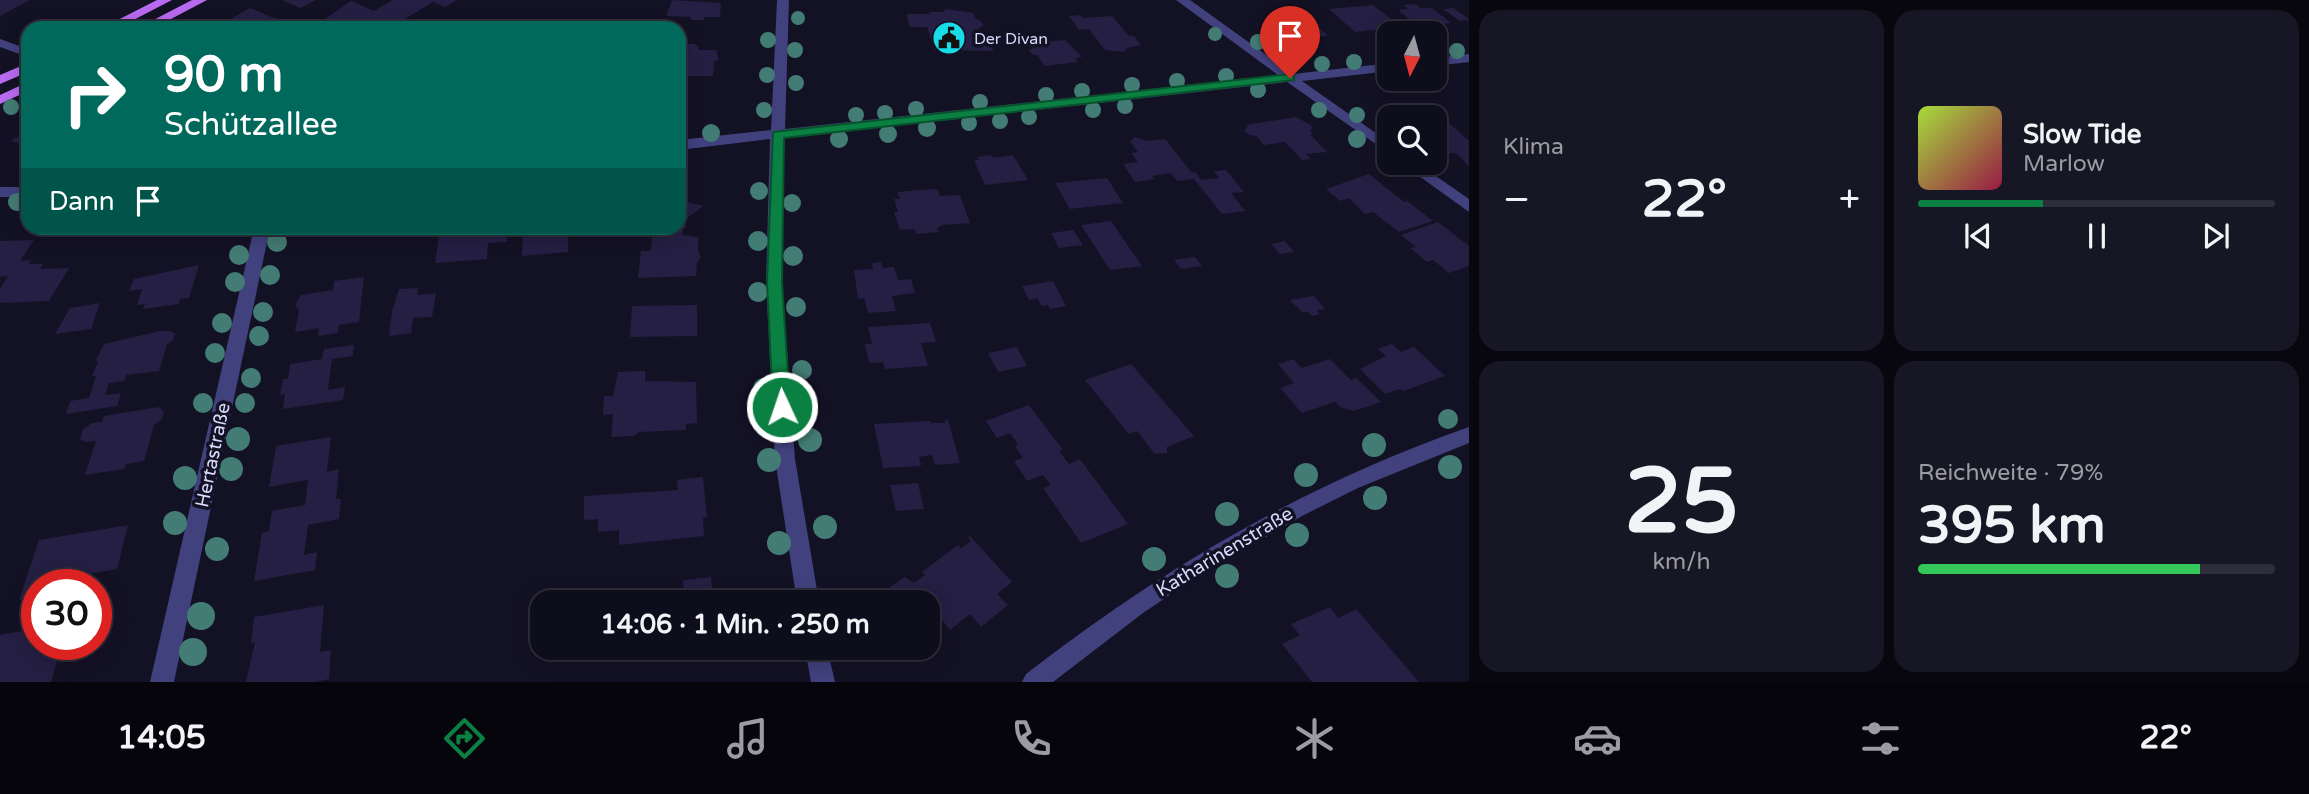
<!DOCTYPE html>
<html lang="de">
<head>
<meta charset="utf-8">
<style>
	:root { --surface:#0e0d1b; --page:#171624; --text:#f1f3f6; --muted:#9b9ca3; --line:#2e2d3a; --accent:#0b8043 }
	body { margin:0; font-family:"Varela Round",sans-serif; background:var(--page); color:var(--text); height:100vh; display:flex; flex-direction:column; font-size:26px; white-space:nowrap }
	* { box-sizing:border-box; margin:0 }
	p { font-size:23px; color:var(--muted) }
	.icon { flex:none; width:38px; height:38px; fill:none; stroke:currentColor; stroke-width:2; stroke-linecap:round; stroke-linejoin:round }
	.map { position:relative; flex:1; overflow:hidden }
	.sheet { display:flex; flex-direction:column; gap:10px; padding:10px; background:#08070f; width:840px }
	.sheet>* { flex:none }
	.top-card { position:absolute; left:21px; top:21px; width:665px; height:214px; border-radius:21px; box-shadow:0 4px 18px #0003,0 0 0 2px var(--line); background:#00695c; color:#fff; overflow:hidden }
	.needle { width:46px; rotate:186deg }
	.controls { position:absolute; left:1377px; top:21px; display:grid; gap:14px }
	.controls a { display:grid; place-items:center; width:70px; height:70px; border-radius:14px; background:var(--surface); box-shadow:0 4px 18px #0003,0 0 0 2px var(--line); font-size:35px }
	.speed { position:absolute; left:21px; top:569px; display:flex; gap:14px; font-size:35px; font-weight:700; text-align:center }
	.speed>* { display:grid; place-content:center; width:91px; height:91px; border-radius:50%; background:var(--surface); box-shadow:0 4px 18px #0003,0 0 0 2px var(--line); line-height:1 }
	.speed .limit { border:10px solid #d22; background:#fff; color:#111 }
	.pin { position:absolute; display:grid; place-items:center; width:60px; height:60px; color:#fff; margin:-72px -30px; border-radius:50% 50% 50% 0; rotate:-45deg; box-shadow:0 0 7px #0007 }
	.pin .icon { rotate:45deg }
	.me { position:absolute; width:77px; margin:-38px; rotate:357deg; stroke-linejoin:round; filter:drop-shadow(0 0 5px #0008) }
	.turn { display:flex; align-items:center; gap:24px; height:147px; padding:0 28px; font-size:32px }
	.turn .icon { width:91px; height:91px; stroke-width:2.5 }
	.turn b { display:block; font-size:49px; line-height:60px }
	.then { display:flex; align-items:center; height:66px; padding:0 28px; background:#0003; gap:14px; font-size:26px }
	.big { font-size:52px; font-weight:700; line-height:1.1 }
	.sheet .widget { flex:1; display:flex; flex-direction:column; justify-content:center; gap:10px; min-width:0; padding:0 24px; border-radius:21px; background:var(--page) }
	.sheet .dial { align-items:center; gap:0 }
	.dial b { font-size:91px; line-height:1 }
	.song { display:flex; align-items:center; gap:21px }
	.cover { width:84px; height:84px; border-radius:10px; background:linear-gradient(135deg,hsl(80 70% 55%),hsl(340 70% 35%)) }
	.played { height:7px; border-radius:4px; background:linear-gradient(90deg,var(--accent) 35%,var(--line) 35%) }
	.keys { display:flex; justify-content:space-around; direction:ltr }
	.heat { display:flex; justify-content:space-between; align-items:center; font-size:38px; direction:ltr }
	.charge { height:10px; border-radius:5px; background:linear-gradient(90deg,#34c759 79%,var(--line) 0) }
	.sheet .tiles { flex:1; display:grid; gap:10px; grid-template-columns:repeat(2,1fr) }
	.trip { position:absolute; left:530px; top:590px; width:410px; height:70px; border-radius:21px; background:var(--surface); box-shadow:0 4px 18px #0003,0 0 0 2px var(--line); font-weight:700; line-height:70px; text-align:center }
	.tabs { display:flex; height:112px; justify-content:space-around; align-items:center; background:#06050b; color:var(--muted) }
	.tabs .icon { width:49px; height:49px }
	.tabs .on { color:var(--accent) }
	.tabs b { font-size:32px; color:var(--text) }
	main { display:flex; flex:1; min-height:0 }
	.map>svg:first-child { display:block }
</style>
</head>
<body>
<main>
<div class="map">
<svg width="1469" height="682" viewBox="0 0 1469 682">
	<rect width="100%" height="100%" fill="#131124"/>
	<!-- building -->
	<g fill="#251f43">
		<path d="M0,0H30L0,16Z"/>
		<path d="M282,0H316L300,8Z"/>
		<path d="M393,0H457L445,7L433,2L400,22L377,23L368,28H345L325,19L351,1L374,11Z"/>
		<path d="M672,0L721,3L720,17H704V20H691V17L666,16Z"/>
		<path d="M1415,4L1420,8H1432L1451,23L1418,26L1398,10L1408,9L1403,5Z"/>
		<path d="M1373,5L1401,27L1355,32L1329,9Z"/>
		<path d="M250,8L291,25L289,26L293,28H229L233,26L225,22Z"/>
		<path d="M1453,8L1469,19V20L1460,21L1443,9Z"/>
		<path d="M946,9L973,13L975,18L982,22L983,26L979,28L981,37H995L996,41H991L993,51L935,50L927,27H909L907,14H930L929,12H942Z"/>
		<path d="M1080,15L1083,18L1112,16L1129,36H1134L1141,45L1127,48L1124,52L1105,50L1089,29L1079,30L1069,16Z"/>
		<path d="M1296,19L1301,23L1312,21L1328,36L1288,39L1277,25L1289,24L1284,20Z"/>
		<path d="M1042,37L1045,42L1065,40L1082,57L1075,58L1078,62L1045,66L1037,55H1033L1029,50L1033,49L1027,39Z"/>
		<path d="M679,44H694L699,47L698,50H716L719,59L714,62L713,76H679Z"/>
		<path d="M1439,114L1469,141V166L1456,153L1444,154L1435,146V117L1426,115Z"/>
		<path d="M1296,117L1311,125L1313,128L1310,131L1313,134H1310L1327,152L1306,154L1311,159L1302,160L1285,142L1264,145L1256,136L1249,135L1244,130L1248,127L1246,125Z"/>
		<path d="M28,123V149L24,142L18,143L11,141L23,133Z"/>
		<path d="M1135,137L1147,141L1165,139L1192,173L1195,172L1201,180L1219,178L1214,171L1226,170L1244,192L1231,193L1245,211L1222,214L1194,179L1177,181L1171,173L1152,176L1155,179L1135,182L1123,164L1138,162L1131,153L1138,152L1130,142Z"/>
		<path d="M991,155L993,158L1013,155L1028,180L985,185L974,160H979L977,157Z"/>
		<path d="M1369,174L1404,202L1407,201L1433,221L1399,232L1373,212L1365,214L1349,198L1340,201L1326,189Z"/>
		<path d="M1107,178L1123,203L1070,209L1055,183Z"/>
		<path d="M932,189L938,190L940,196L960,195L970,223L942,225L937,228L939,232L916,234L915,229L900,230L894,212H898L894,199H900L897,192Z"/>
		<path d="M679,200L703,206L686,219V228H683V235L698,237V251L701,257L697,263L696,276L638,278L641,251H651L652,237H667L668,228H679Z"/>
		<path d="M1111,221L1126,243L1142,266L1110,270L1081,225Z"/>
		<path d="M1438,222L1469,246V266L1449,273L1433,260L1427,262L1410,248L1416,247L1401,235Z"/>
		<path d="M440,228H507V242L488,243L487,259L435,263Z"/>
		<path d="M523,228H568V252L522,256Z"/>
		<path d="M1073,230L1083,245L1059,248L1051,233Z"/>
		<path d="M34,240L20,261L31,260L28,264H43L40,269L69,268L49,301L0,303V289L8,276L0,277V241Z"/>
		<path d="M1285,241L1294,252L1280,254L1271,244Z"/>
		<path d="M1195,257L1202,266L1181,269L1174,260Z"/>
		<path d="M881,262L883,268L894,267L898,280L911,279L915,293L892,296L896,311L868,313L864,298L858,299L854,270L873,269L872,263Z"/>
		<path d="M199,265L189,298L180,299L179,304L143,309L145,304L137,305L142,289L129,291L134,279Z"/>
		<path d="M364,277L359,322L339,325L338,333L318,336L319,328L295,332L299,310L295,305L301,295L333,290L334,281Z"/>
		<path d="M1053,281L1066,306L1050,309L1048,305L1042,306L1037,298L1029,300L1022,286Z"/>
		<path d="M418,288L417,295L436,293L432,317L413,318L411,333L389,336L392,311L399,289Z"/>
		<path d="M1314,296L1325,309L1317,310L1320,314L1312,316L1308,312H1302L1290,300Z"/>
		<path d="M100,303L91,329L55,334L70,308Z"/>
		<path d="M697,305V336L630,337L632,306Z"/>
		<path d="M930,323L936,342L921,343L928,366L885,369L883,362L869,363L865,344H872L868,327Z"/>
		<path d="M160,331H171L175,334L173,340L167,344L159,371L126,375L124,381L109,383L105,395L121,393L117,406L66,414L70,401L89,398L96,376H92L98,362L96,360L104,344Z"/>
		<path d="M1392,344L1401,352L1414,347L1445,376L1403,391L1400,389L1385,394L1360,369L1386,356L1378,349Z"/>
		<path d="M354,345L353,356L332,359L328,390L345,387L343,400L283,409L285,394L280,395L283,379H288L290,364L322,359L324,349Z"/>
		<path d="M1017,347L1027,366L998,372L988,353Z"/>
		<path d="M1293,359L1302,368L1330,359L1351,380L1356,378L1381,402L1354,411L1342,408L1335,402L1302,413L1280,388L1294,383L1278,364Z"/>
		<path d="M1131,364L1194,436L1167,447V453L1155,454L1137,431L1129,434L1085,380Z"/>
		<path d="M645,371V381L696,382L697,423L686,424V430L639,432L634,436L611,437L613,414L603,415L604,396H613L618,372Z"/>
		<path d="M1029,405L1063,450L1059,451L1069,464L1080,459L1128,524L1081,543L1043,488L1051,485L1043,475L1027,481L1014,461L1023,458L1015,446L1018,444L1010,433L997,438L986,421Z"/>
		<path d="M159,407L164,412L162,419L154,425L144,461L126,464L124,469L85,475L96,441L85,442L80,439L83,429L92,423L102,422L104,416Z"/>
		<path d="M945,420H948L960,463L935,465L932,455L919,457L921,466L883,468L874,424L930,421L931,423H946Z"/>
		<path d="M331,437L327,472L339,469L336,499H341L339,519L308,525L304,555L317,552L315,570L254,581L262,533L269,531L272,511L305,505L308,480L269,487L276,446Z"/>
		<path d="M703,477L707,517L703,518L704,536L619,545V530L598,532V519L584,520V496L678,490L677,480Z"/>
		<path d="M918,483L924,509L896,511L890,485Z"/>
		<path d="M128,525L117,569L59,579L57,584H37V597L19,600L39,540Z"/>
		<path d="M970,536L1012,582L997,594L1008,605L981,627L970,614L950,630L941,619L928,630V602H893L890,587L905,577L914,583L925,575L922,572L958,545L961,548L971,541L968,538Z"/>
		<path d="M711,577L713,602H582L631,595V600L684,593L683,580Z"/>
		<path d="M324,605L320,652L331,650L329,679L316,682H246L255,642L251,643L254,617Z"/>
		<path d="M1330,607L1338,618L1356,609L1419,682H1312L1282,644L1300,635L1291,624Z"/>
		<path d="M37,628V644H74L69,659L57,661L51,682H0V635Z"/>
		<path d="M621,648H690V649L621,658Z"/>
	</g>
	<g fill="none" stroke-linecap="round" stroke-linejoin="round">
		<!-- minor -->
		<g fill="#41417e" fill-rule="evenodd">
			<path d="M777,0H789L785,129L1278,75L1176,0H1190L1293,74L1390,63V71L1302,81L1390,143V154L1287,82L784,138L782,282L795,459L819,602H797L775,459L766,282L770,139L679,150V140L771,130Z"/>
			<path d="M0,39L28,49V57L0,47Z"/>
			<path d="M1469,54V62L1435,66V58Z"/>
			<path d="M1401,163H1417L1469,199V212Z"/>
			<rect x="0" y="187" width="28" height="10"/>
			<path d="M254,228H270L174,682H150Z"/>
			<path d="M1469,427V443L1358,488L1302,516L1195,578L1143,613L1053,682H1022L1026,674C1164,567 1304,485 1469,427Z"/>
			<path d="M805,648H827L835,682H811Z"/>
		</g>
		<!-- major -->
		<g fill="#b86af0" fill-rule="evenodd">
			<path d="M157,0H172L118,28H102Z"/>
			<path d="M192,0H207L154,28H138Z"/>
			<path d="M28,63V72L0,84V75Z"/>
			<path d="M28,82V91L0,104V95Z"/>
		</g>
	</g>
	<!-- trees -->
	<g fill="#437c74">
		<circle cx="798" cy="18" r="7"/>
		<circle cx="1215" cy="34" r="7"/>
		<circle cx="768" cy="40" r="8"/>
		<circle cx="1258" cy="42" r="8"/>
		<circle cx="795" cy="50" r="8"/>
		<circle cx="1457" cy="51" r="8"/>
		<circle cx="1354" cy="62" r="8"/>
		<circle cx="1322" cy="64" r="8"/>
		<circle cx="767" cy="75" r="8"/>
		<circle cx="1226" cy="76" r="8"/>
		<circle cx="1177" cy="81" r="8"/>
		<circle cx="796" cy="83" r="8"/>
		<circle cx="1132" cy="85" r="8"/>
		<circle cx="1258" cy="90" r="8"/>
		<circle cx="1082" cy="91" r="8"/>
		<circle cx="1046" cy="95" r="8"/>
		<circle cx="980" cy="102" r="8"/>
		<circle cx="1125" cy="106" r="8"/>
		<circle cx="11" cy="107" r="8"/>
		<circle cx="916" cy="109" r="8"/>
		<circle cx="764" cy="110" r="8"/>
		<circle cx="1093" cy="110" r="8"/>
		<circle cx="1319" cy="110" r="8"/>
		<circle cx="885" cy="113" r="8"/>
		<circle cx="856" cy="115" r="8"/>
		<circle cx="1357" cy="115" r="8"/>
		<circle cx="1029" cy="117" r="8"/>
		<circle cx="1000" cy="121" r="8"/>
		<circle cx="969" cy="123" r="8"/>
		<circle cx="927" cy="128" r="9"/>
		<circle cx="711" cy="133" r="9"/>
		<circle cx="888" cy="134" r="9"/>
		<circle cx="839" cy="139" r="9"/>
		<circle cx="1357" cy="139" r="9"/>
		<circle cx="759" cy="191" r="9"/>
		<circle cx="17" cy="202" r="9"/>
		<circle cx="792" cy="203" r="9"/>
		<circle cx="758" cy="241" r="10"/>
		<circle cx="277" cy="242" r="10"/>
		<circle cx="239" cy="255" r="10"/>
		<circle cx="793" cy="256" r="10"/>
		<circle cx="270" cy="275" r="10"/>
		<circle cx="235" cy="282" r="10"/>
		<circle cx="758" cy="292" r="10"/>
		<circle cx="796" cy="307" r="10"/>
		<circle cx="263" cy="312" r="10"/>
		<circle cx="222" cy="323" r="10"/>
		<circle cx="259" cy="336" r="10"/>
		<circle cx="215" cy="353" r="10"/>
		<circle cx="802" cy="370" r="10"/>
		<circle cx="251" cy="378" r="10"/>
		<circle cx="763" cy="388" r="10"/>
		<circle cx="203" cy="403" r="10"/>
		<circle cx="245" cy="403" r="10"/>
		<circle cx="1448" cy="419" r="10"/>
		<circle cx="238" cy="439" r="12"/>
		<circle cx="810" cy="440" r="12"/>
		<circle cx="1374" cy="445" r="12"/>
		<circle cx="769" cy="460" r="12"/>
		<circle cx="1450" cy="467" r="12"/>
		<circle cx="231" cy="469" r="12"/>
		<circle cx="1306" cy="475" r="12"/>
		<circle cx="185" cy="478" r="12"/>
		<circle cx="1375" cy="498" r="12"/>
		<circle cx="1227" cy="514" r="12"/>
		<circle cx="175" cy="523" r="12"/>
		<circle cx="825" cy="527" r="12"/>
		<circle cx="1297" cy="535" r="12"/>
		<circle cx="779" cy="543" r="12"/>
		<circle cx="217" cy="549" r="12"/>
		<circle cx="1154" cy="559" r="12"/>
		<circle cx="1227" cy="576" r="12"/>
		<circle cx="201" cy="616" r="14"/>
		<circle cx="193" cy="652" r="14"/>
	</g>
	<!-- route -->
	<path fill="#0b8043" stroke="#07532c" stroke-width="2" d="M1290,74L1294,75V80L784,138L782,282L790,407L788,412H776L773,407L767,282L773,132Z"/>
	<!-- icons -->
	<defs>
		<symbol id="civic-disc" viewBox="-11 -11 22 22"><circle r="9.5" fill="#18dce7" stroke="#131124"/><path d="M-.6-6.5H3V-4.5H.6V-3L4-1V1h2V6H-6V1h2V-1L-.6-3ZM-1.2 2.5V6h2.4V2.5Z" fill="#111"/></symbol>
	</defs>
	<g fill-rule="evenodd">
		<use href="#civic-disc" x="930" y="19" width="38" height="38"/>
	</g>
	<g text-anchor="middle" stroke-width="7" stroke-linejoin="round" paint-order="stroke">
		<!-- far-poi labels -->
		<g font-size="16" fill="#dad8fb" stroke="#131124" text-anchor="start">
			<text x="974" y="44">Der Divan</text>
		</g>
		<!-- street labels -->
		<g font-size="19" fill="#dad8fb" stroke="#131124">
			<text transform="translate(212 455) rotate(-78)" y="7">Hertastraße</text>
			<text transform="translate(1224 551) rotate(-31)" y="7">Katharinenstraße</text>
		</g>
	</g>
</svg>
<div class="controls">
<a><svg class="needle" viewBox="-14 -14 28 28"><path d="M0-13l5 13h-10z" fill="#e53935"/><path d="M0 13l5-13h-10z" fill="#9b9ca3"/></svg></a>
<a><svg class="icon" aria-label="search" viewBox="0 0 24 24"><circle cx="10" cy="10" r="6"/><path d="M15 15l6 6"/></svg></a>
</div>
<div class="speed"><div class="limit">30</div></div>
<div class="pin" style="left:1290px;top:78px;background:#d93025"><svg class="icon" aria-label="arrive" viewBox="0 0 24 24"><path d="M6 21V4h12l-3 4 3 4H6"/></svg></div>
<svg class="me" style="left:782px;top:407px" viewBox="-20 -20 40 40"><circle r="17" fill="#0b8043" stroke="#fff" stroke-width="3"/><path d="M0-11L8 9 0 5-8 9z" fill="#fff"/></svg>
<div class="trip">14:06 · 1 Min. · 250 m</div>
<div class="top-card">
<div class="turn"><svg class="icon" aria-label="right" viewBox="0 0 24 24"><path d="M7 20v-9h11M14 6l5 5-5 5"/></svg><div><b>90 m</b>Schützallee</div></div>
<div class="then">Dann<svg class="icon" aria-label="arrive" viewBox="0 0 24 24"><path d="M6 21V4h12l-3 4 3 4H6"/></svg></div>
</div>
</div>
<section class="sheet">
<div class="tiles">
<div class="widget"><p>Klima</p>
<div class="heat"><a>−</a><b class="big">22°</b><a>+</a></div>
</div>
<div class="widget">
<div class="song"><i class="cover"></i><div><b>Slow Tide</b><p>Marlow</p></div></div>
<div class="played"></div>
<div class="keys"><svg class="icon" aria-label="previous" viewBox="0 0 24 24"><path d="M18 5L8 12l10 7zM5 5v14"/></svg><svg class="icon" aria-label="pause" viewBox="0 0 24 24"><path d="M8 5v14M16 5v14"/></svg><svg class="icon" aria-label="next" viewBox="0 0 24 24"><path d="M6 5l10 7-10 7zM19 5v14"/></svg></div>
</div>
<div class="widget dial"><b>25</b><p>km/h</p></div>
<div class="widget"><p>Reichweite · 79%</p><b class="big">395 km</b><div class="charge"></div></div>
</div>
</section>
</main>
<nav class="tabs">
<b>14:05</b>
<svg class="icon on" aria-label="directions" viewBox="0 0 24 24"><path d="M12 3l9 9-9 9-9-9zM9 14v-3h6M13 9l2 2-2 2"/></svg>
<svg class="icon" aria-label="music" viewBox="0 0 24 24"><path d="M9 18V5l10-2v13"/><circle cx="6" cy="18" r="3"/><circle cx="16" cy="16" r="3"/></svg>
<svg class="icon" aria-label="phone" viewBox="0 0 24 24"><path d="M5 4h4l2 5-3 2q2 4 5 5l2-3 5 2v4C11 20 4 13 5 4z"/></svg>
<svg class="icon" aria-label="climate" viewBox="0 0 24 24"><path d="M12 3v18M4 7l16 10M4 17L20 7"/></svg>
<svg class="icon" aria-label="car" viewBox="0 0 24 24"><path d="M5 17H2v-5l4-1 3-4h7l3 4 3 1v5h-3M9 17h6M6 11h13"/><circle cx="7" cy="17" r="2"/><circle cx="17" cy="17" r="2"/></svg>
<svg class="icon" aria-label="filters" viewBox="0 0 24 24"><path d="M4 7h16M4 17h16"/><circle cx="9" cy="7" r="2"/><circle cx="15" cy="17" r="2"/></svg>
<b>22°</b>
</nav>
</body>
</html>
